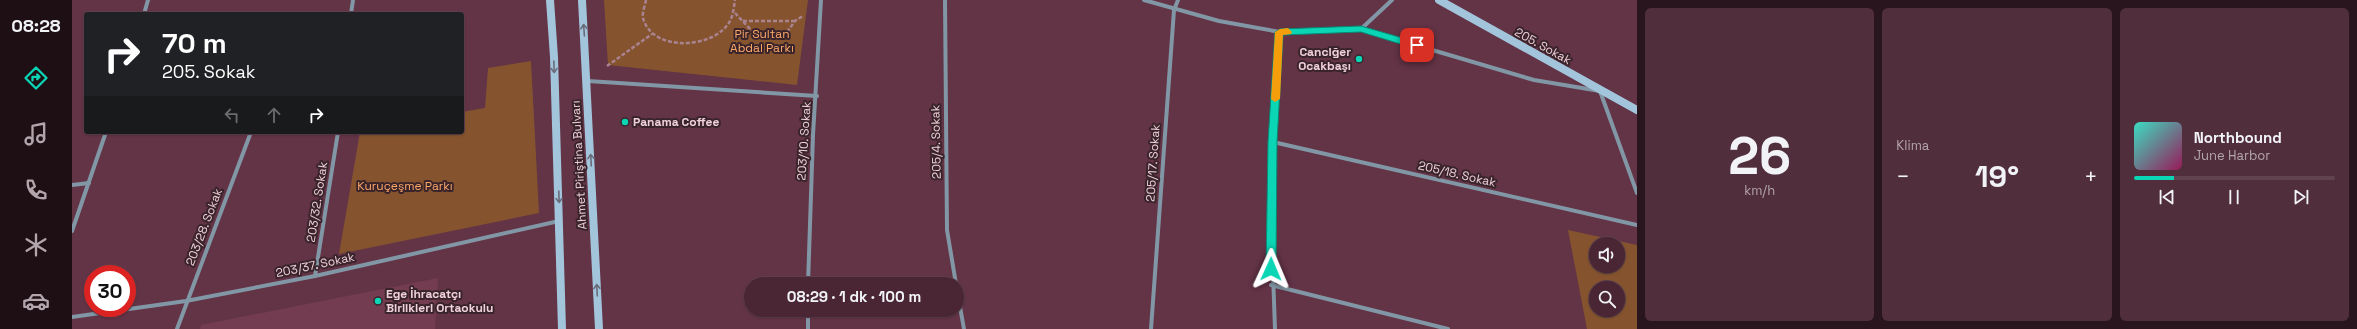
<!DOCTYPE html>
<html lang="tr">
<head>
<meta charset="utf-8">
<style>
	:root { --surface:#4a2634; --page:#512e3c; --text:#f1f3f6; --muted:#b2a5ac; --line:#61434f; --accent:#0ad5b5 }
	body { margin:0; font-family:"Space Grotesk",sans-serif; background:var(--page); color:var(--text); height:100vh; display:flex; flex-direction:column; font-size:15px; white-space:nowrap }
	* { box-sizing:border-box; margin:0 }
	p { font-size:13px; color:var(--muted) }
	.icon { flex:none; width:22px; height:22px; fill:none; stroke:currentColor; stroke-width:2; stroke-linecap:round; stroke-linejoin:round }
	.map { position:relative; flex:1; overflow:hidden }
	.details { display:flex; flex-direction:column; gap:8px; padding:8px; background:#29151d; width:720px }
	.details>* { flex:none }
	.guide { position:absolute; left:12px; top:12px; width:380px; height:122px; border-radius:4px; box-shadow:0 1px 3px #0004,0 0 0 1px var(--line); background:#202124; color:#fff; overflow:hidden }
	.controls { position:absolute; left:1517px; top:237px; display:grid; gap:8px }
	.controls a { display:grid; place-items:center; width:36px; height:36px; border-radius:50%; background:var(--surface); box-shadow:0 1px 3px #0004,0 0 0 1px var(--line); font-size:20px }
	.speed { position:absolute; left:12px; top:265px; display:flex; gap:8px; font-size:20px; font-weight:700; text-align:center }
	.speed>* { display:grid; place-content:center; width:52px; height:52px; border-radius:50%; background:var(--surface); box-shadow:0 1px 3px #0004,0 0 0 1px var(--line); line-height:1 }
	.speed .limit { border:6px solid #d22; background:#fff; color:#111 }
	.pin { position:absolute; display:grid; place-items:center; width:34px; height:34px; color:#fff; margin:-17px; border-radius:8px; box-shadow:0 2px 6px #0006 }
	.me { position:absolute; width:44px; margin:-22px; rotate:1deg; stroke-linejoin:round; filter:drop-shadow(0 0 3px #0008) }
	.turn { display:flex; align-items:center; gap:14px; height:84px; padding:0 12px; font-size:18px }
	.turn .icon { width:52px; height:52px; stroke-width:2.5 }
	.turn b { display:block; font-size:28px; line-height:34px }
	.lanes { display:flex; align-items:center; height:38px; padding:0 12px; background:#0003; justify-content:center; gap:20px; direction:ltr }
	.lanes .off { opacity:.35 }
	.big { font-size:30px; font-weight:700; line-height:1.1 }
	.details .tile { flex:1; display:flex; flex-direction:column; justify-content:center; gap:6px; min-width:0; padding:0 14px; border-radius:6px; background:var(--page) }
	.details .dial { align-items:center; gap:0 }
	.dial b { font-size:52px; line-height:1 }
	.song { display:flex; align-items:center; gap:12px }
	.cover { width:48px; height:48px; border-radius:6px; background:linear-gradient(135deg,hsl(170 70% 55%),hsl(330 70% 35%)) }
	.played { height:4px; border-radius:2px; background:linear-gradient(90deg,var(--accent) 20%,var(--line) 20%) }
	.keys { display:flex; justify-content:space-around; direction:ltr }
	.heat { display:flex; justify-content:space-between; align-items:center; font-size:22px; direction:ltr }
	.details .tiles { flex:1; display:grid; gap:8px; grid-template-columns:repeat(3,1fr) }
	.trip { position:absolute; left:672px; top:277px; width:220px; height:40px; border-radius:20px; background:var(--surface); box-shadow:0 1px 3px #0004,0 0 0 1px var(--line); font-weight:700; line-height:40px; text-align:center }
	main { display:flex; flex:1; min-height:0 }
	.menu { display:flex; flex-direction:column; width:72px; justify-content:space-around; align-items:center; background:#1e0f15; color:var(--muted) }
	.menu .icon { width:28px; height:28px }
	.menu .current { color:var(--accent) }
	.menu b { font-size:18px; color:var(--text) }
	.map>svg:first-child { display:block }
</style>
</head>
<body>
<main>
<nav class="menu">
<b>08:28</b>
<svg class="icon current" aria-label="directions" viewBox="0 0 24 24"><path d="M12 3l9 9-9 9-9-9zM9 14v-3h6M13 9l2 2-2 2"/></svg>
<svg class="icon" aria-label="music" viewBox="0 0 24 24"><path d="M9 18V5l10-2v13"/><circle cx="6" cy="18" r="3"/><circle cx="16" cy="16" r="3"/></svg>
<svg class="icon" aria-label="phone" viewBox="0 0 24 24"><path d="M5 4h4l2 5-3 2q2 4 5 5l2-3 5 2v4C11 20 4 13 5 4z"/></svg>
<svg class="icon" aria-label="climate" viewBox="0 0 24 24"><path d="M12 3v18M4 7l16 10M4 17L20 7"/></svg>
<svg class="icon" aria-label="car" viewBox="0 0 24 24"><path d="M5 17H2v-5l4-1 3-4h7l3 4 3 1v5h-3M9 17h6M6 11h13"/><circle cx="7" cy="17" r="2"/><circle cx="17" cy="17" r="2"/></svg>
</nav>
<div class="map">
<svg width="1565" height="329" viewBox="0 0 1565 329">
	<rect width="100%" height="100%" fill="#633346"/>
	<!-- built -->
	<path fill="#733c51" d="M366,278L363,329H128L129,325Z"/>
	<!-- green -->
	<g fill="#85542f" fill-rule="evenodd">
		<path d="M532,0H736L725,85L536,65Z"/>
		<path d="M459,61L467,213L267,254L288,132H390V112L413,108L416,68Z"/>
		<path d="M1496,230L1565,245V329H1515ZM1524,244H1546V266H1524ZM1524,288H1546V310H1524Z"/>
	</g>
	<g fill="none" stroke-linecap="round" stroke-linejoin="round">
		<!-- path -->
		<g stroke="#aa8391" stroke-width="2.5" stroke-dasharray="4 2" stroke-linecap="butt">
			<path d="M574,0C573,5 570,13 571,18C580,53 643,49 658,21C661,16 662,6 663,0"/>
			<path d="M663,13L679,30"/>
			<path d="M671,21H723"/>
			<path d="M715,32L723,21L731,16"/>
			<path d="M535,66L580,34"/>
		</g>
		<!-- minor -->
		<g stroke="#8297a5" stroke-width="4">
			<path d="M873,0L875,230L884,284"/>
			<path d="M1072,0L1147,21L1208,32L1289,29L1320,0"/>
			<path d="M72,14L76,0"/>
			<path d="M279,14L281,0"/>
			<path d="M1289,29L1462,80L1528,91L1565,193"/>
			<path d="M516,81L745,96"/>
			<path d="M1201,142L1565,225"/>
			<path d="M0,185L17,183"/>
			<path d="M0,231L34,132"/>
			<path d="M243,276L266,132"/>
			<path d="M736,284L741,135L749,0"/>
			<path d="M1199,285L1376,329"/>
			<path d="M885,290L892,329"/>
			<path d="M736,310V329"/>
			<path d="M0,317L114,301L243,276L487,221"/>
			<path d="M105,329L179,132"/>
			<path d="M1079,329L1102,10L1106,0"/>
			<path d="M1203,329L1199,218L1208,32"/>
		</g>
		<!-- secondary -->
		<g stroke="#a3c5dc" stroke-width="8">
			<path d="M478,0L482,57L490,329"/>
			<path d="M510,0L527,329"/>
			<path d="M1367,0L1565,110"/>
		</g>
	</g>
	<!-- one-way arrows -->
	<defs><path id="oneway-shaft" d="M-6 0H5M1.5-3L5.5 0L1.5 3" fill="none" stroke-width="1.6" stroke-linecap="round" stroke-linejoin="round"/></defs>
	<g stroke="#696c7b">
		<use href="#oneway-shaft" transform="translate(512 30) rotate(-94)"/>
		<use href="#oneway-shaft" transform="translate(482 67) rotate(88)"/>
		<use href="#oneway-shaft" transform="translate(519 160) rotate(-93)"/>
		<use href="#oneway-shaft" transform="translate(487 197) rotate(88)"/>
		<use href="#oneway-shaft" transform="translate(525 290) rotate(-93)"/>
	</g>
	<!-- route -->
	<path fill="#0ad5b5" stroke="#068a76" d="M1289,26L1348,43L1349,45L1345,49L1289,32L1211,35L1205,142L1204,269L1199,274L1194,269L1196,142L1203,32L1208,29Z"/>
	<!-- slow -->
	<path fill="#f59e0b" d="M1216,28L1220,32L1219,34L1211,35L1208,99L1203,102L1199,99L1203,32L1208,29Z"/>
	<!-- markers -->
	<g fill="#0ad5b5" stroke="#3a242b" stroke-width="1.5">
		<circle cx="1287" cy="59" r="4"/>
		<circle cx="553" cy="122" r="4"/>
		<circle cx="306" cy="301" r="4"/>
	</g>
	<g text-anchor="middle" stroke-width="4" stroke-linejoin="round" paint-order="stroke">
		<!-- park labels -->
		<g font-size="12" fill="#fea868" stroke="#3a242b">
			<text x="690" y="38">Pir Sultan<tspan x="690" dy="14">Abdal Parkı</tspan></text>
			<text x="333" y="190">Kuruçeşme Parkı</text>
		</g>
		<!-- street labels -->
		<g font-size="12" fill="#f0d1db" stroke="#3a242b">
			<text transform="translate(1471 46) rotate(29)" y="4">205. Sokak</text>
			<text transform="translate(732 141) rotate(-86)" y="4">203/10. Sokak</text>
			<text transform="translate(864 142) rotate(-91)" y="4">205/4. Sokak</text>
			<text transform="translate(1081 163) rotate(-86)" y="4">205/17. Sokak</text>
			<text transform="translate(507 165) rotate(-93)" y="4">Ahmet Piriştina Bulvarı</text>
			<text transform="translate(1385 174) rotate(13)" y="4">205/18. Sokak</text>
			<text transform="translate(245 202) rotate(-81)" y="4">203/32. Sokak</text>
			<text transform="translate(132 227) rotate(-69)" y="4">203/28. Sokak</text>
			<text transform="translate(243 265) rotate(-12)" y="4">203/37. Sokak</text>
		</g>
		<!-- poi labels -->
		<g font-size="12" font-weight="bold" fill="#f0d1db" stroke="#3a242b" text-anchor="start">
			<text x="1279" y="56" text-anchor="end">Canciğer<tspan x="1279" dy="14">Ocakbaşı</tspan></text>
			<text x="561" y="126">Panama Coffee</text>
			<text x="314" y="298">Ege İhracatçı<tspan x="314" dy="14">Birlikleri Ortaokulu</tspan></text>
		</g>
	</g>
</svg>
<div class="controls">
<a><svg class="icon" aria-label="sound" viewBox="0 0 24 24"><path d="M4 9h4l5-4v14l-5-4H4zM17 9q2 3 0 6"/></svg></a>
<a><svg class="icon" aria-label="search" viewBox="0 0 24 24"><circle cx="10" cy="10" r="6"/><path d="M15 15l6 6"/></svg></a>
</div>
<div class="speed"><div class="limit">30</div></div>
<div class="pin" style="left:1345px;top:45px;background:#d93025"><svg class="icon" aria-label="arrive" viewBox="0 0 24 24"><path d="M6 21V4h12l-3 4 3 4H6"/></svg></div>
<svg class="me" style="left:1199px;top:269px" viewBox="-20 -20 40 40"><path d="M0-17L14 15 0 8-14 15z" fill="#0ad5b5" stroke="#fff" stroke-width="4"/></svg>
<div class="trip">08:29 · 1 dk · 100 m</div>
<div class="guide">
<div class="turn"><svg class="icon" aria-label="right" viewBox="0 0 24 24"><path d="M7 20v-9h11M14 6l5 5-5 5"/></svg><div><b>70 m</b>205. Sokak</div></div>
<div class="lanes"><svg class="icon off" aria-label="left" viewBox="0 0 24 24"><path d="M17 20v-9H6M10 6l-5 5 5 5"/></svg><svg class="icon off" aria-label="ahead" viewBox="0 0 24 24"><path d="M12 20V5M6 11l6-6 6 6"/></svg><svg class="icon" aria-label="right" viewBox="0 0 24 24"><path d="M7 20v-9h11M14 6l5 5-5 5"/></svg></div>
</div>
</div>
<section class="details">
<div class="tiles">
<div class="tile dial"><b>26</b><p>km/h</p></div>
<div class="tile"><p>Klima</p>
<div class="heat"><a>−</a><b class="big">19°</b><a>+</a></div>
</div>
<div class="tile">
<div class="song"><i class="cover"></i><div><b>Northbound</b><p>June Harbor</p></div></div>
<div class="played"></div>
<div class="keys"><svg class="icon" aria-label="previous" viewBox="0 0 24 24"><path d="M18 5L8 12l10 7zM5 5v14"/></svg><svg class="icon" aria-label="pause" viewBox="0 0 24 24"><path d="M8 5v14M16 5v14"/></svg><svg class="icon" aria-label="next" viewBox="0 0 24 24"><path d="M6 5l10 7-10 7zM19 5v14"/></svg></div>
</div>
</div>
</section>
</main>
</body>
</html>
